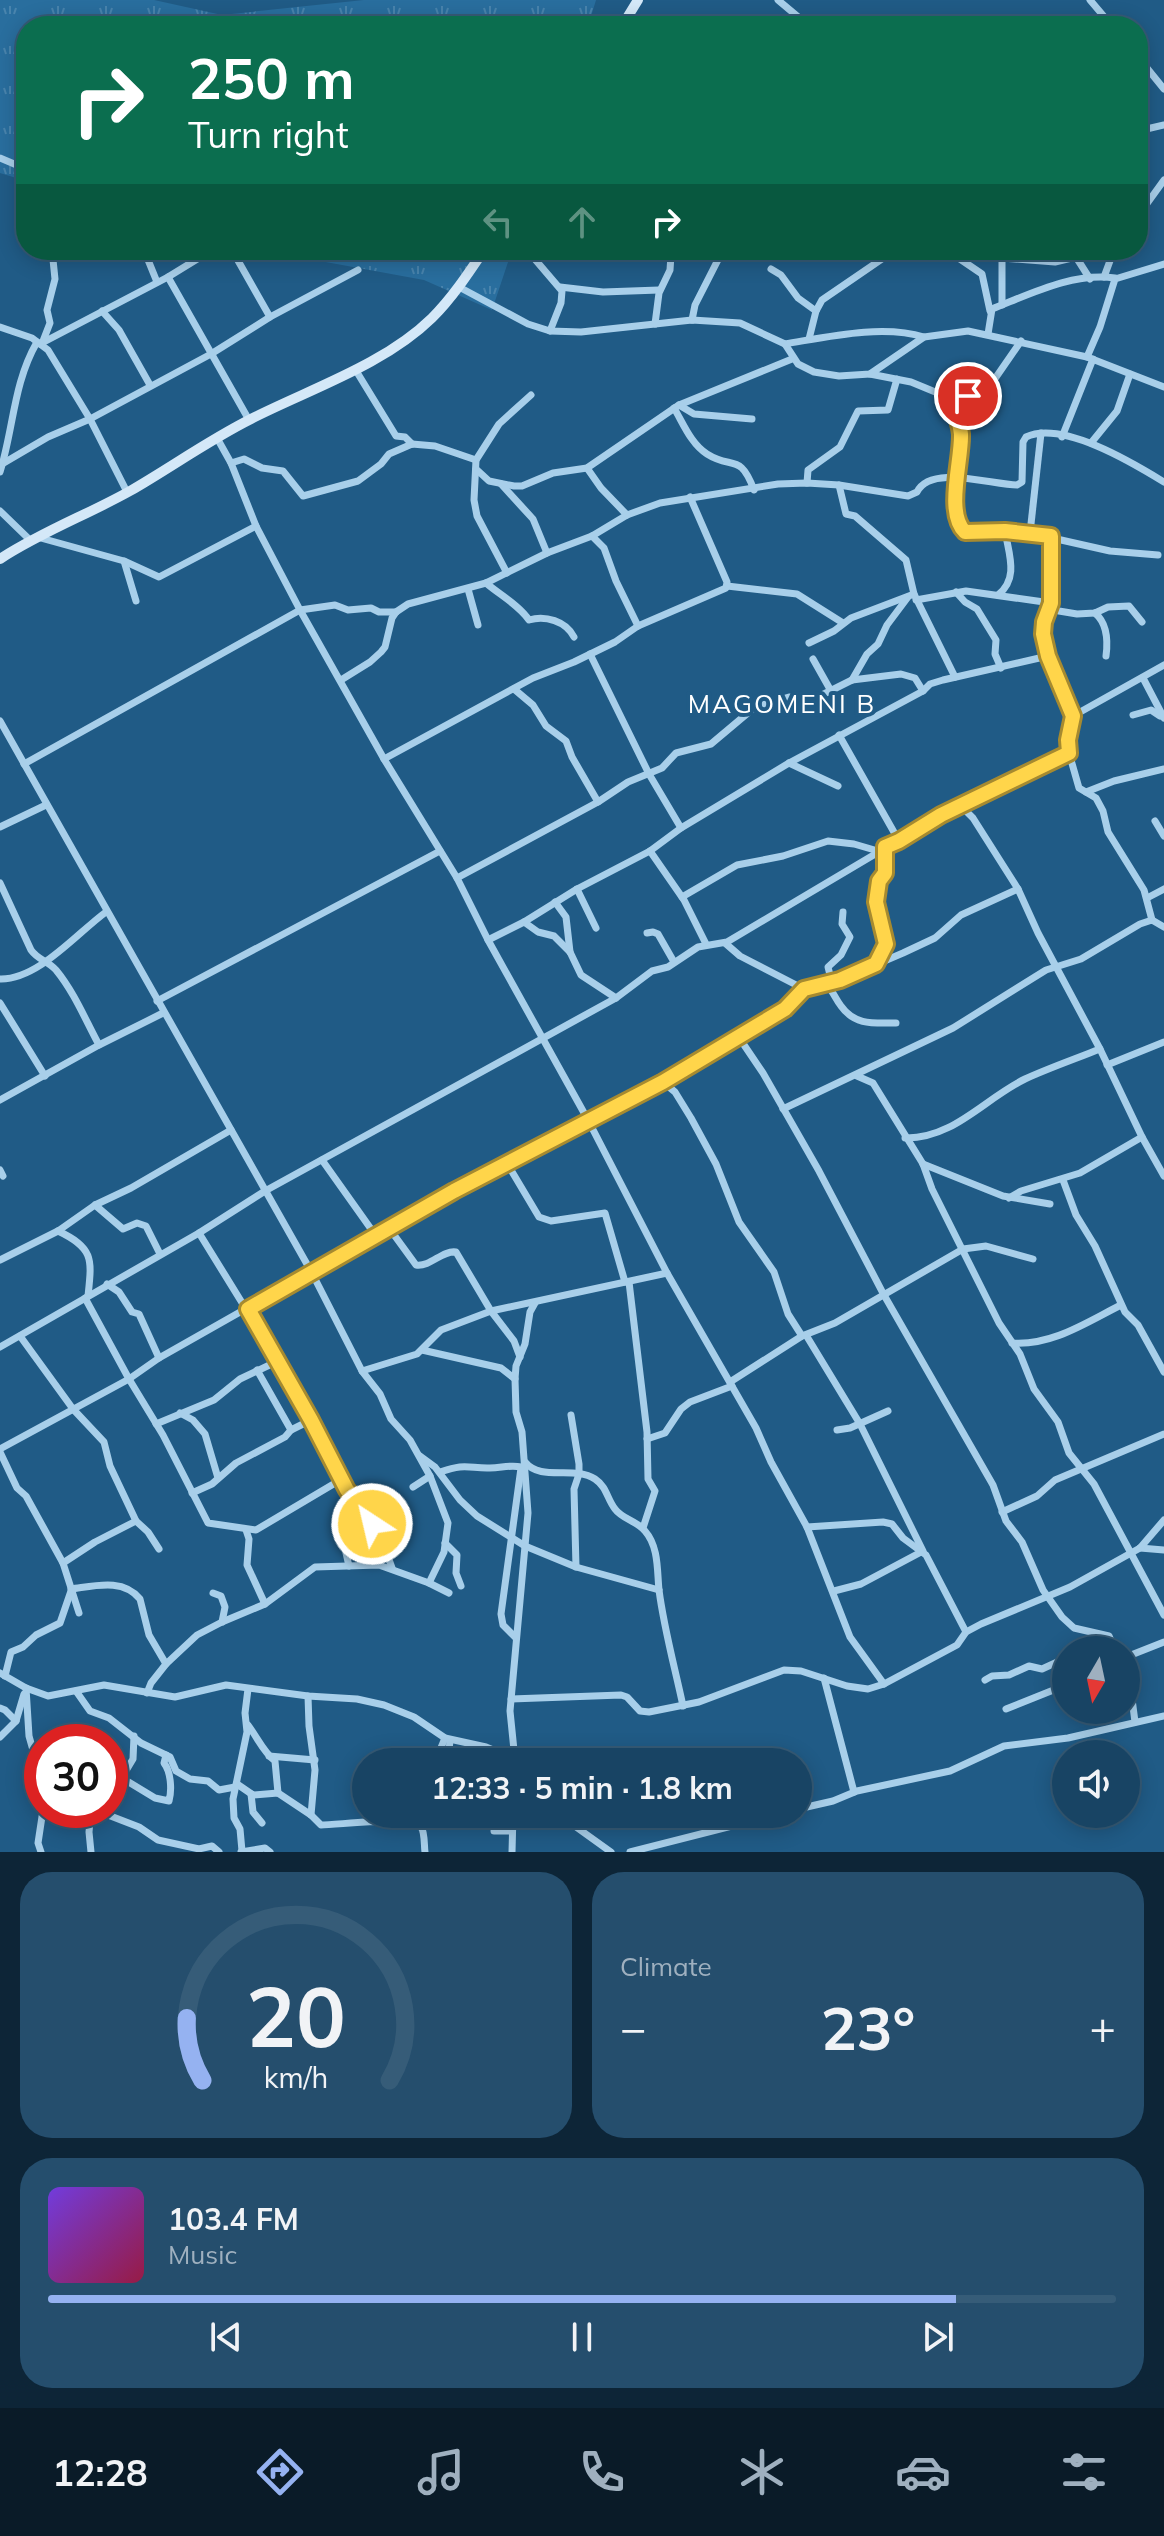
<!DOCTYPE html>
<html lang="en">
<head>
<meta charset="utf-8">
<style>
	:root { --surface:#184464; --page:#254e6d; --text:#f1f3f6; --muted:#9fb0bf; --line:#365c78; --accent:#95b2f1 }
	body { margin:0; font-family:Mulish,sans-serif; background:var(--page); color:var(--text); height:100vh; display:flex; flex-direction:column; font-size:30px; white-space:nowrap }
	* { box-sizing:border-box; margin:0 }
	p { font-size:26px; color:var(--muted) }
	.icon { flex:none; width:44px; height:44px; fill:none; stroke:currentColor; stroke-width:2; stroke-linecap:round; stroke-linejoin:round }
	.map { position:relative; height:1852px; overflow:hidden }
	.side { display:flex; flex-direction:column; gap:20px; padding:20px; background:#0d2537; flex:1 }
	.side>* { flex:none }
	.banner { position:absolute; left:16px; top:16px; width:1132px; height:244px; border-radius:32px; box-shadow:0 4px 20px #0003,0 0 0 2px var(--line); background:#0b6e4f; color:#fff; overflow:hidden }
	.needle { width:52px; rotate:189deg }
	.fabs { position:absolute; left:1052px; top:1636px; display:grid; gap:16px }
	.fabs a { display:grid; place-items:center; width:88px; height:88px; border-radius:50%; background:var(--surface); box-shadow:0 4px 20px #0003,0 0 0 2px var(--line); font-size:40px }
	.speed { position:absolute; left:24px; top:1724px; display:flex; gap:16px; font-size:40px; font-weight:700; text-align:center }
	.speed>* { display:grid; place-content:center; width:104px; height:104px; border-radius:50%; background:var(--surface); box-shadow:0 4px 20px #0003,0 0 0 2px var(--line); line-height:1 }
	.speed .limit { border:12px solid #d22; background:#fff; color:#111 }
	.pin { position:absolute; display:grid; place-items:center; width:68px; height:68px; color:#fff; margin:-34px; border:4px solid #fff; border-radius:50%; box-shadow:0 2px 8px #0007 }
	.me { position:absolute; width:88px; margin:-44px; rotate:325deg; stroke-linejoin:round; filter:drop-shadow(0 0 6px #0008) }
	.turn { display:flex; align-items:center; gap:28px; height:168px; padding:0 40px; font-size:36px }
	.turn .icon { width:104px; height:104px; stroke-width:2.5 }
	.turn b { display:block; font-size:56px; line-height:68px }
	.lanes { display:flex; align-items:center; height:76px; padding:0 40px; background:#0003; justify-content:center; gap:40px; direction:ltr }
	.lanes .off { opacity:.35 }
	.big { font-size:60px; font-weight:700; line-height:1.1 }
	.side .card { flex:1; display:flex; flex-direction:column; justify-content:center; gap:12px; min-width:0; padding:0 28px; border-radius:32px; background:var(--page) }
	.side .dial { align-items:center; gap:0 }
	.dial svg { height:208px; overflow:visible; fill:none; stroke:var(--line); stroke-width:7; stroke-linecap:round; text-anchor:middle }
	.dial text { fill:var(--text); stroke:none }
	.song { display:flex; align-items:center; gap:24px }
	.cover { width:96px; height:96px; border-radius:12px; background:linear-gradient(135deg,hsl(260 70% 55%),hsl(340 70% 35%)) }
	.played { height:8px; border-radius:4px; background:linear-gradient(90deg,var(--accent) 85%,var(--line) 85%) }
	.keys { display:flex; justify-content:space-around; direction:ltr }
	.heat { display:flex; justify-content:space-between; align-items:center; font-size:44px; direction:ltr }
	.side .tiles { flex:1; display:grid; gap:20px; grid-template-columns:1fr 1fr }
	.card:last-child { grid-column:span 2 }
	.trip { position:absolute; left:352px; top:1748px; width:460px; height:80px; border-radius:40px; background:var(--surface); box-shadow:0 4px 20px #0003,0 0 0 2px var(--line); font-weight:700; line-height:80px; text-align:center }
	.tabs { display:flex; height:128px; justify-content:space-around; align-items:center; background:#0a1b28; color:var(--muted) }
	.tabs .icon { width:56px; height:56px }
	.tabs .current { color:var(--accent) }
	.tabs b { font-size:36px; color:var(--text) }
	.map>svg:first-child { display:block }
</style>
</head>
<body>
<div class="map">
<svg width="1164" height="1852" viewBox="0 0 1164 1852">
	<defs>
		<pattern id="grass-tufts" width="24" height="20" patternUnits="userSpaceOnUse" patternTransform="scale(2)"><rect width="24" height="20" fill="#296e9e"/><path d="M3 7l-1-3M5 7V3M7 7l1-3M15 17l-1-3M17 17v-4M19 17l1-3" fill="none" stroke="#4984ad"/></pattern>
	</defs>
	<rect width="100%" height="100%" fill="#205b86"/>
	<!-- grass -->
	<g fill="url(#grass-tufts)">
		<path d="M0,0H154L222,15L364,0H596L588,26H26V181L0,173Z"/>
		<path d="M276,250H512L492,310L424,280L304,258Z"/>
	</g>
	<g fill="none" stroke-linecap="round" stroke-linejoin="round">
		<!-- minor -->
		<g stroke="#a8cfea" stroke-width="7">
			<path d="M778,0L809,26"/>
			<path d="M1090,0L1112,26"/>
			<path d="M1138,57L1164,89"/>
			<path d="M1138,131L1164,125"/>
			<path d="M0,158L26,169"/>
			<path d="M1138,216L1164,180"/>
			<path d="M144,250L157,282"/>
			<path d="M232,250L270,317"/>
			<path d="M527,250L562,291L561,303L550,331"/>
			<path d="M932,250L957,257L982,274L990,311"/>
			<path d="M1002,258L1055,262L1076,257L1090,279"/>
			<path d="M771,269L781,275L798,298L816,311"/>
			<path d="M168,277L249,420"/>
			<path d="M1104,277L1114,250"/>
			<path d="M459,287L528,324L550,331L581,332L692,320L740,323L785,344L798,364L814,372L839,376L870,374L924,337L968,331L1087,357L1164,387"/>
			<path d="M560,287L603,292L659,290"/>
			<path d="M1002,305V250"/>
			<path d="M102,311L119,330L150,385"/>
			<path d="M692,320L695,305L723,250"/>
			<path d="M655,324L659,293L670,270L671,255"/>
			<path d="M0,327L32,338L48,350L90,419L127,492"/>
			<path d="M988,334L992,309C1030,294 1073,272 1115,278"/>
			<path d="M809,339L816,311L822,300L895,250"/>
			<path d="M43,341L50,323L47,310L55,279L52,250"/>
			<path d="M40,344L168,277L212,250"/>
			<path d="M785,344C827,337 882,324 924,337"/>
			<path d="M1087,357L1100,327L1115,279L1164,264"/>
			<path d="M355,369L396,436L405,437L412,444"/>
			<path d="M870,374L911,382L945,396L953,404L961,436L956,513L963,531L1030,533L1110,551L1158,555"/>
			<path d="M953,404L992,383L1021,341"/>
			<path d="M679,405L694,414L752,419"/>
			<path d="M674,408C683,423 691,444 707,454C732,470 740,452 754,490"/>
			<path d="M1062,437L1093,359"/>
			<path d="M217,438L231,463L256,526L300,610L384,759L457,878L488,940L588,1120L667,1273L756,1428L771,1462L807,1527L850,1637L884,1684"/>
			<path d="M1091,443L1117,411L1130,374"/>
			<path d="M231,463L244,459L262,468L283,471L303,496L358,481L381,464L389,454L412,444L435,446L476,460"/>
			<path d="M2,464L48,437L90,419L211,354L270,317L358,270"/>
			<path d="M587,468L601,488L627,515"/>
			<path d="M476,469L489,481L514,486H522L553,473L587,468L679,405L792,359"/>
			<path d="M0,472C14,427 13,384 37,342"/>
			<path d="M807,483L808,470L840,447L858,411L888,410L897,379"/>
			<path d="M501,484L533,519L547,553"/>
			<path d="M839,485L846,514L855,516L906,560L914,594L955,677"/>
			<path d="M0,511L30,540"/>
			<path d="M1030,533L1041,433"/>
			<path d="M592,536L604,548L616,581L638,626"/>
			<path d="M1051,536V603L1043,634L1048,656L1073,716L1068,740L1069,753L1079,788L1096,798L1103,811L1108,832L1144,890L1152,920"/>
			<path d="M37,537L124,561L159,577L256,526"/>
			<path d="M124,561L136,601"/>
			<path d="M507,573L477,516L474,500L476,460L499,424L531,395"/>
			<path d="M486,583C500,595 519,605 529,620C545,615 566,621 574,637"/>
			<path d="M727,586L797,594L843,623"/>
			<path d="M468,589L478,625"/>
			<path d="M956,592L965,602L977,609L996,640L995,654L1001,668"/>
			<path d="M998,595C1019,578 1009,555 1005,531"/>
			<path d="M916,600L966,591L1051,603"/>
			<path d="M1050,607L1059,611L1077,614L1095,613L1108,607L1129,606L1142,622"/>
			<path d="M1095,613C1108,624 1108,641 1106,656"/>
			<path d="M809,643L834,631L851,618L914,594"/>
			<path d="M590,654L649,774L681,828"/>
			<path d="M813,659L831,691"/>
			<path d="M1143,678L1164,718"/>
			<path d="M341,680L370,662L381,652L385,647L392,618L396,612L408,604L486,583L547,553L592,536L627,515L660,503L778,484L807,483L839,485L908,496L917,492C931,464 992,485 1017,485L1022,482L1023,442L1026,437C1062,420 1133,463 1164,482"/>
			<path d="M852,680L867,654L878,644L887,625L908,597"/>
			<path d="M514,689L533,705L546,726L566,741L572,757L598,802"/>
			<path d="M1133,715L1151,710L1160,716"/>
			<path d="M1073,716L1164,665"/>
			<path d="M0,721L312,1273L362,1371L380,1394L391,1419L410,1440L430,1476L448,1523L444,1552L429,1583L379,1565L315,1567L265,1604L222,1622L197,1635L166,1664L151,1683L147,1693"/>
			<path d="M839,735L899,841"/>
			<path d="M384,759L533,678L574,662L615,642L638,626L726,588L727,582L690,497"/>
			<path d="M789,763L838,786"/>
			<path d="M24,764L300,610L335,605L348,610L371,608L379,612H396"/>
			<path d="M1086,792L1114,781L1164,769"/>
			<path d="M960,805L973,818L1018,889L1038,933L1100,1049L1142,1137L1164,1176"/>
			<path d="M1155,821L1164,836"/>
			<path d="M0,827L46,805"/>
			<path d="M650,851L684,900L706,944"/>
			<path d="M457,878L598,802L628,782L662,768L676,753L711,744L755,707L789,697L802,700L822,695L852,680L901,674L915,678L923,691"/>
			<path d="M0,883L31,950C38,960 48,961 56,970C74,992 85,1019 99,1045"/>
			<path d="M577,889L596,928"/>
			<path d="M682,897L737,865L783,856L828,841L854,844L878,851"/>
			<path d="M1147,898L1164,889"/>
			<path d="M555,902L566,917L570,952"/>
			<path d="M524,922L538,932L554,936L570,952L581,975L616,998"/>
			<path d="M647,933L653,932L658,934L674,962"/>
			<path d="M488,940L524,922L577,889L650,851L681,828L789,763L923,691L930,684L943,680L1048,656"/>
			<path d="M725,943L740,956L804,989"/>
			<path d="M877,962L886,944L876,902L879,881L885,872V847"/>
			<path d="M0,979C38,980 77,933 106,912"/>
			<path d="M829,982L830,975L828,967L841,955L850,937L842,924L843,912"/>
			<path d="M826,984C833,991 835,998 841,1006C855,1026 875,1023 896,1023"/>
			<path d="M157,1001L440,851"/>
			<path d="M0,1003L45,1076"/>
			<path d="M738,1036L763,1073L819,1171L884,1295L993,1485L1006,1521L1022,1542L1043,1590L1062,1617L1074,1628L1109,1636L1115,1650"/>
			<path d="M1107,1065L1164,1042"/>
			<path d="M857,1076L873,1083L923,1164L932,1189L999,1323L1020,1354L1034,1389L1058,1422L1069,1453L1094,1484L1164,1615"/>
			<path d="M663,1082L675,1092L691,1118L716,1164L739,1222L774,1272L788,1314L802,1336"/>
			<path d="M0,1100L99,1045L163,1013"/>
			<path d="M783,1109L953,1028L1046,970L1081,959L1140,924L1152,920L1164,927"/>
			<path d="M905,1138C953,1139 984,1099 1025,1079C1049,1068 1075,1059 1100,1049"/>
			<path d="M322,1160L376,1236"/>
			<path d="M923,1164L1003,1196L1050,1204"/>
			<path d="M508,1165L539,1217L551,1221L605,1213L625,1282"/>
			<path d="M0,1170L3,1176"/>
			<path d="M1063,1180L1076,1215L1095,1246L1125,1312L1138,1325L1164,1372"/>
			<path d="M1009,1198L1021,1191L1080,1173L1142,1137"/>
			<path d="M95,1205L123,1229L137,1223L146,1226L160,1254"/>
			<path d="M389,1228L416,1265C431,1267 442,1250 456,1252L491,1311L514,1341L520,1357"/>
			<path d="M58,1231C94,1248 92,1259 88,1296"/>
			<path d="M199,1233L278,1361L347,1490L365,1510L372,1524L380,1534L392,1568"/>
			<path d="M0,1260L58,1231L95,1205L131,1188L231,1130"/>
			<path d="M629,1282L647,1432L648,1479L655,1491L643,1528"/>
			<path d="M107,1284L119,1292L132,1312L139,1314L159,1358"/>
			<path d="M85,1298L129,1379L163,1435L208,1523L256,1530L342,1479"/>
			<path d="M806,1335L860,1424L923,1551L861,1584L834,1591"/>
			<path d="M20,1336L73,1409L104,1442L110,1466L136,1521L148,1532L159,1549"/>
			<path d="M1012,1343C1052,1346 1087,1322 1121,1305"/>
			<path d="M0,1347L199,1233L265,1191L616,998L652,971L668,967L698,947L727,942L941,815L1069,753"/>
			<path d="M422,1350L501,1368L515,1379"/>
			<path d="M257,1370L291,1430"/>
			<path d="M362,1371L417,1354L441,1330L491,1311L667,1273"/>
			<path d="M730,1382L802,1336L835,1323L963,1249L986,1246L1033,1259"/>
			<path d="M180,1413L193,1420L205,1434L218,1478"/>
			<path d="M571,1415L579,1464V1474L574,1489L576,1567"/>
			<path d="M156,1424L214,1400L240,1379L278,1361"/>
			<path d="M837,1430L850,1428L888,1411"/>
			<path d="M647,1439L665,1433L681,1409L690,1402L732,1386"/>
			<path d="M0,1449L129,1379L159,1358L454,1191L663,1082L785,1009L804,989L840,980L903,953L935,938L961,915L1018,889"/>
			<path d="M0,1452L17,1488L26,1496L63,1563L79,1613"/>
			<path d="M420,1456L435,1467L460,1500L477,1516L525,1546L576,1567L659,1590"/>
			<path d="M525,1462C541,1482 574,1465 595,1479C607,1487 607,1499 615,1509C622,1519 637,1521 645,1531C659,1547 657,1571 659,1590C664,1629 675,1668 683,1706"/>
			<path d="M440,1472C464,1464 464,1467 487,1468C499,1469 509,1464 521,1467"/>
			<path d="M413,1487L430,1476"/>
			<path d="M343,1491L350,1505L343,1540L349,1566"/>
			<path d="M192,1493L212,1484L236,1463L285,1437L291,1430L311,1420"/>
			<path d="M1002,1512L1037,1496L1055,1480L1164,1434"/>
			<path d="M807,1527L883,1522L892,1524L903,1538L926,1555L966,1632"/>
			<path d="M246,1530L249,1539L247,1565L265,1604"/>
			<path d="M445,1543L457,1555L456,1573L461,1586"/>
			<path d="M1140,1548L1164,1550"/>
			<path d="M63,1563L95,1542L136,1521"/>
			<path d="M429,1583L449,1593"/>
			<path d="M71,1589C95,1586 123,1578 140,1599L149,1635L166,1664"/>
			<path d="M213,1593L221,1596L225,1607L222,1622"/>
			<path d="M516,1638L503,1625L501,1614L521,1468"/>
			<path d="M1126,1657L1164,1642"/>
			<path d="M0,1673L26,1688L48,1696L104,1685L175,1697L226,1685L308,1696L357,1699L384,1705L414,1717L445,1738L486,1747L515,1759"/>
			<path d="M5,1676L11,1652L23,1647L36,1635L60,1623L71,1591"/>
			<path d="M1126,1677L1131,1691L1135,1722"/>
			<path d="M824,1678L854,1792"/>
			<path d="M985,1680L992,1676L1009,1675L1029,1666L1042,1669L1066,1658"/>
			<path d="M26,1688L29,1736L42,1782"/>
			<path d="M76,1691L90,1711L109,1718L141,1743L170,1757L176,1771L190,1779L208,1781L219,1790L235,1787"/>
			<path d="M308,1696L309,1726L315,1770L311,1815"/>
			<path d="M511,1699L621,1695L627,1697L640,1711L649,1712L699,1702L784,1670L801,1671L847,1686L868,1689L884,1684L957,1645L966,1632L981,1624L1070,1587L1140,1548L1164,1520"/>
			<path d="M0,1708L5,1710L16,1721"/>
			<path d="M1006,1709L1066,1685"/>
			<path d="M248,1725C257,1737 264,1753 275,1761L278,1793"/>
			<path d="M0,1737L16,1721L24,1694"/>
			<path d="M269,1756L315,1760"/>
			<path d="M515,1760L510,1711L528,1513L522,1432L516,1412L515,1379L516,1366L525,1344L530,1312L535,1303"/>
			<path d="M435,1762L445,1738"/>
			<path d="M448,1762L450,1740"/>
			<path d="M122,1778L155,1798L169,1801C172,1790 171,1772 164,1763L166,1755"/>
			<path d="M237,1784L253,1795L278,1793L311,1815L321,1825C339,1825 412,1815 421,1827C425,1832 424,1846 425,1852"/>
			<path d="M110,1786L115,1789L133,1759L134,1736"/>
			<path d="M251,1794L253,1812L262,1823"/>
			<path d="M798,1809L833,1801L857,1791L950,1771L1004,1746L1068,1738L1164,1716"/>
			<path d="M95,1810L139,1827L158,1840L199,1849L212,1846L219,1852"/>
			<path d="M558,1814L611,1852"/>
			<path d="M567,1820L592,1814"/>
			<path d="M494,1831H512"/>
			<path d="M242,1851L240,1829L234,1818L233,1799L247,1732L245,1713L248,1689"/>
			<path d="M41,1852L38,1843L43,1810"/>
			<path d="M91,1852L89,1832L91,1810"/>
			<path d="M241,1852L265,1848L270,1852"/>
			<path d="M512,1852L513,1814"/>
			<path d="M630,1852L779,1814"/>
		</g>
		<!-- secondary -->
		<g stroke="#d4e8f8" stroke-width="10">
			<path d="M622,26L638,0"/>
			<path d="M0,559C41,532 87,515 130,491C170,468 209,440 251,419C310,389 384,365 432,318C452,298 468,274 484,250"/>
		</g>
	</g>
	<g fill="none" stroke-linecap="round" stroke-linejoin="round">
		<defs>
			<path id="route" d="M372,1524L365,1510L347,1490L311,1420L248,1309L454,1191L663,1082L785,1009L804,989L840,980L876,964L886,944L876,902L879,881L885,873V847L899,841L941,815L1069,753L1068,740L1073,716L1048,656L1043,634L1044,622L1051,603V536L1005,531L965,532C945,513 962,460 961,434C960,424 956,413 953,404L968,396"/>
		</defs>
		<!-- route casing -->
		<use href="#route" stroke="#a68a30" stroke-width="20"/>
		<!-- route -->
		<use href="#route" stroke="#ffd54a" stroke-width="14"/>
	</g>
	<g text-anchor="middle" stroke-width="8" stroke-linejoin="round" paint-order="stroke">
		<!-- quarter labels -->
		<g font-size="26" letter-spacing="2" fill="#fff" stroke="#205b86">
			<text x="782" y="713">MAGOMENI B</text>
		</g>
	</g>
</svg>
<div class="fabs">
<a><svg class="needle" viewBox="-14 -14 28 28"><path d="M0-13l5 13h-10z" fill="#e53935"/><path d="M0 13l5-13h-10z" fill="#9fb0bf"/></svg></a>
<a><svg class="icon" aria-label="sound" viewBox="0 0 24 24"><path d="M4 9h4l5-4v14l-5-4H4zM17 9q2 3 0 6"/></svg></a>
</div>
<div class="speed"><div class="limit">30</div></div>
<div class="pin" style="left:968px;top:396px;background:#d93025"><svg class="icon" aria-label="arrive" viewBox="0 0 24 24"><path d="M6 21V4h12l-3 4 3 4H6"/></svg></div>
<svg class="me" style="left:372px;top:1524px" viewBox="-20 -20 40 40"><circle r="17" fill="#ffd54a" stroke="#fff" stroke-width="3"/><path d="M0-11L8 9 0 5-8 9z" fill="#fff"/></svg>
<div class="trip">12:33 · 5 min · 1.8 km</div>
<div class="banner">
<div class="turn"><svg class="icon" aria-label="right" viewBox="0 0 24 24"><path d="M7 20v-9h11M14 6l5 5-5 5"/></svg><div><b>250 m</b>Turn right</div></div>
<div class="lanes"><svg class="icon off" aria-label="left" viewBox="0 0 24 24"><path d="M17 20v-9H6M10 6l-5 5 5 5"/></svg><svg class="icon off" aria-label="ahead" viewBox="0 0 24 24"><path d="M12 20V5M6 11l6-6 6 6"/></svg><svg class="icon" aria-label="right" viewBox="0 0 24 24"><path d="M7 20v-9h11M14 6l5 5-5 5"/></svg></div>
</div>
</div>
<section class="side">
<div class="tiles">
<div class="card dial"><svg viewBox="0 0 100 80">
<path d="M14 69A42 42 0 1 1 86 69"/>
<path d="M14 69A42 42 0 0 1 8 45" stroke="#95b2f1"/>
<text x="50" y="56" font-size="32" font-weight="700">20</text>
<text x="50" y="72" font-size="11">km/h</text>
</svg></div>
<div class="card"><p>Climate</p>
<div class="heat"><a>−</a><b class="big">23°</b><a>+</a></div>
</div>
<div class="card">
<div class="song"><i class="cover"></i><div><b>103.4 FM</b><p>Music</p></div></div>
<div class="played"></div>
<div class="keys"><svg class="icon" aria-label="previous" viewBox="0 0 24 24"><path d="M18 5L8 12l10 7zM5 5v14"/></svg><svg class="icon" aria-label="pause" viewBox="0 0 24 24"><path d="M8 5v14M16 5v14"/></svg><svg class="icon" aria-label="next" viewBox="0 0 24 24"><path d="M6 5l10 7-10 7zM19 5v14"/></svg></div>
</div>
</div>
</section>
<nav class="tabs">
<b>12:28</b>
<svg class="icon current" aria-label="directions" viewBox="0 0 24 24"><path d="M12 3l9 9-9 9-9-9zM9 14v-3h6M13 9l2 2-2 2"/></svg>
<svg class="icon" aria-label="music" viewBox="0 0 24 24"><path d="M9 18V5l10-2v13"/><circle cx="6" cy="18" r="3"/><circle cx="16" cy="16" r="3"/></svg>
<svg class="icon" aria-label="phone" viewBox="0 0 24 24"><path d="M5 4h4l2 5-3 2q2 4 5 5l2-3 5 2v4C11 20 4 13 5 4z"/></svg>
<svg class="icon" aria-label="climate" viewBox="0 0 24 24"><path d="M12 3v18M4 7l16 10M4 17L20 7"/></svg>
<svg class="icon" aria-label="car" viewBox="0 0 24 24"><path d="M5 17H2v-5l4-1 3-4h7l3 4 3 1v5h-3M9 17h6M6 11h13"/><circle cx="7" cy="17" r="2"/><circle cx="17" cy="17" r="2"/></svg>
<svg class="icon" aria-label="filters" viewBox="0 0 24 24"><path d="M4 7h16M4 17h16"/><circle cx="9" cy="7" r="2"/><circle cx="15" cy="17" r="2"/></svg>
</nav>
</body>
</html>
